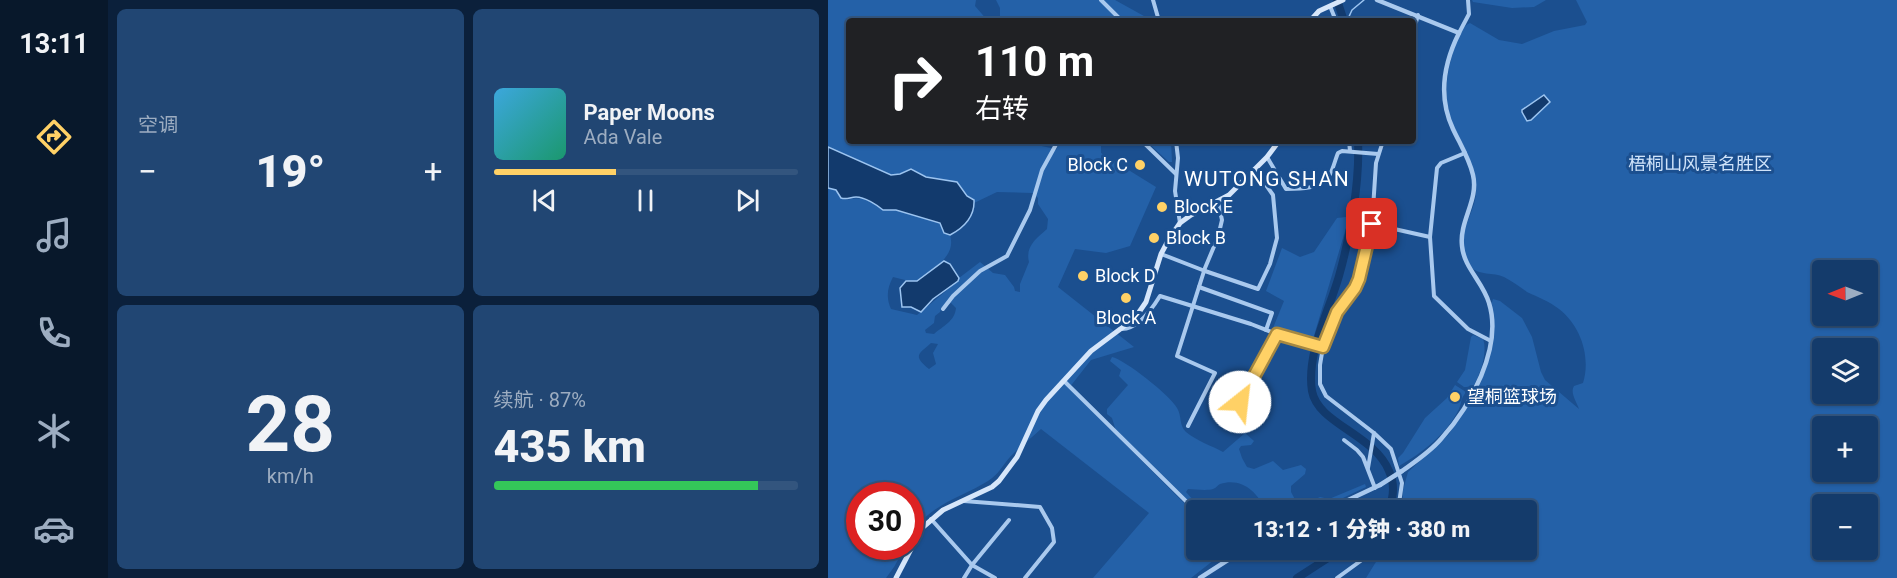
<!DOCTYPE html>
<html lang="zh">
<head>
<meta charset="utf-8">
<style>
	:root { --surface:#143b6b; --page:#214673; --text:#f1f3f6; --muted:#9dadc1; --line:#33557e; --accent:#ffd166 }
	body { margin:0; font-family:Roboto,"Noto Sans SC",sans-serif; background:var(--page); color:var(--text); height:100vh; display:flex; flex-direction:column; font-size:22px; white-space:nowrap }
	* { box-sizing:border-box; margin:0 }
	p { font-size:20px; color:var(--muted) }
	.icon { flex:none; width:33px; height:33px; fill:none; stroke:currentColor; stroke-width:2; stroke-linecap:round; stroke-linejoin:round }
	.map { position:relative; flex:1; overflow:hidden }
	.sheet { display:flex; flex-direction:column; gap:9px; padding:9px; background:#0b203b; width:720px }
	.sheet>* { flex:none }
	.guide { position:absolute; left:18px; top:18px; width:570px; height:126px; border-radius:6px; box-shadow:0 2px 4px #0004,0 0 0 2px var(--line); background:#202124; color:#fff; overflow:hidden }
	.needle { width:39px; rotate:269deg }
	.tools { position:absolute; left:984px; top:260px; display:grid; gap:12px }
	.tools a { display:grid; place-items:center; width:66px; height:66px; border-radius:6px; background:var(--surface); box-shadow:0 2px 4px #0004,0 0 0 2px var(--line); font-size:30px }
	.speed { position:absolute; left:18px; top:482px; display:flex; gap:12px; font-size:30px; font-weight:700; text-align:center }
	.speed>* { display:grid; place-content:center; width:78px; height:78px; border-radius:50%; background:var(--surface); box-shadow:0 2px 4px #0004,0 0 0 2px var(--line); line-height:1 }
	.speed .limit { border:9px solid #d22; background:#fff; color:#111 }
	.pin { position:absolute; display:grid; place-items:center; width:51px; height:51px; color:#fff; margin:-26px; border-radius:12px; box-shadow:0 3px 9px #0006 }
	.me { position:absolute; width:66px; margin:-33px; rotate:29deg; stroke-linejoin:round; filter:drop-shadow(0 0 4px #0008) }
	.turn { display:flex; align-items:center; gap:21px; height:126px; padding:0 30px; font-size:27px }
	.turn .icon { width:78px; height:78px; stroke-width:2.5 }
	.turn b { display:block; font-size:42px; line-height:51px }
	.big { font-size:45px; font-weight:800; line-height:1.1 }
	.sheet .card { flex:1; display:flex; flex-direction:column; justify-content:center; gap:9px; min-width:0; padding:0 21px; border-radius:9px; background:var(--page) }
	.sheet .dial { align-items:center; gap:0 }
	.dial b { font-size:78px; line-height:1 }
	.song { display:flex; align-items:center; gap:18px }
	.cover { width:72px; height:72px; border-radius:9px; background:linear-gradient(135deg,hsl(200 70% 55%),hsl(160 70% 35%)) }
	.played { height:6px; border-radius:3px; background:linear-gradient(90deg,var(--accent) 40%,var(--line) 40%) }
	.keys { display:flex; justify-content:space-around; direction:ltr }
	.heat { display:flex; justify-content:space-between; align-items:center; font-size:33px; direction:ltr }
	.charge { height:9px; border-radius:4px; background:linear-gradient(90deg,#34c759 87%,var(--line) 0) }
	.sheet .tiles { flex:1; display:grid; gap:9px; grid-template-columns:repeat(2,1fr) }
	.trip { position:absolute; left:358px; top:500px; width:351px; height:60px; border-radius:6px; background:var(--surface); box-shadow:0 2px 4px #0004,0 0 0 2px var(--line); font-weight:800; line-height:60px; text-align:center }
	main { display:flex; flex:1; min-height:0 }
	.menu { display:flex; flex-direction:column; width:108px; justify-content:space-around; align-items:center; background:#08182b; color:var(--muted) }
	.menu .icon { width:42px; height:42px }
	.menu .current { color:var(--accent) }
	.menu b { font-size:27px; color:var(--text) }
	.map>svg:first-child { display:block }
</style>
</head>
<body>
<main>
<nav class="menu">
<b>13:11</b>
<svg class="icon current" aria-label="directions" viewBox="0 0 24 24"><path d="M12 3l9 9-9 9-9-9zM9 14v-3h6M13 9l2 2-2 2"/></svg>
<svg class="icon" aria-label="music" viewBox="0 0 24 24"><path d="M9 18V5l10-2v13"/><circle cx="6" cy="18" r="3"/><circle cx="16" cy="16" r="3"/></svg>
<svg class="icon" aria-label="phone" viewBox="0 0 24 24"><path d="M5 4h4l2 5-3 2q2 4 5 5l2-3 5 2v4C11 20 4 13 5 4z"/></svg>
<svg class="icon" aria-label="climate" viewBox="0 0 24 24"><path d="M12 3v18M4 7l16 10M4 17L20 7"/></svg>
<svg class="icon" aria-label="car" viewBox="0 0 24 24"><path d="M5 17H2v-5l4-1 3-4h7l3 4 3 1v5h-3M9 17h6M6 11h13"/><circle cx="7" cy="17" r="2"/><circle cx="17" cy="17" r="2"/></svg>
</nav>
<section class="sheet">
<div class="tiles">
<div class="card"><p>空调</p>
<div class="heat"><a>−</a><b class="big">19°</b><a>+</a></div>
</div>
<div class="card">
<div class="song"><i class="cover"></i><div><b>Paper Moons</b><p>Ada Vale</p></div></div>
<div class="played"></div>
<div class="keys"><svg class="icon" aria-label="previous" viewBox="0 0 24 24"><path d="M18 5L8 12l10 7zM5 5v14"/></svg><svg class="icon" aria-label="pause" viewBox="0 0 24 24"><path d="M8 5v14M16 5v14"/></svg><svg class="icon" aria-label="next" viewBox="0 0 24 24"><path d="M6 5l10 7-10 7zM19 5v14"/></svg></div>
</div>
<div class="card dial"><b>28</b><p>km/h</p></div>
<div class="card"><p>续航 · 87%</p><b class="big">435 km</b><div class="charge"></div></div>
</div>
</section>
<div class="map">
<svg width="1069" height="578" viewBox="0 0 1069 578">
	<rect width="100%" height="100%" fill="#1b4f8f"/>
	<!-- green -->
	<g fill="#2461a8" fill-rule="evenodd">
		<path d="M0,0H148L147,6L160,21H21V141H202C209,147 220,146 228,150L233,141H272L273,143V153L328,187L302,246L278,253L247,249L230,287L306,347L263,360L241,388L369,516V549H400L363,578H265L321,513L213,429C203,438 192,447 182,457C175,465 170,475 160,481C133,498 98,505 83,537L82,495H32V546H78L66,567L58,578H0V188L8,190L19,200C32,196 45,201 55,210H68L112,223L116,233L122,235C129,257 103,270 89,281L85,282L65,277C59,288 58,298 63,309L89,315L130,281L131,278L152,262L165,273L177,275L186,287L187,291L192,292V284L201,262C197,246 209,238 219,229L220,219L210,204V198L205,193L169,192L146,203V200L140,196L129,182L98,177L83,169L72,174L63,175L0,147ZM123,303L128,308C127,321 115,326 106,334L98,333L97,330L106,323L107,316L112,312L114,307ZM103,343L110,344L105,353L108,364L101,369C84,355 91,354 103,343Z"/>
		<path d="M168,0H287L325,21H167L172,16V8Z"/>
		<path d="M644,0H718L706,7L684,8L645,2Z"/>
		<path d="M748,0H1069V578H538L556,549H699V510H574L575,490L580,472L621,434L653,382L665,338L663,305L665,299L672,301L694,318L704,337L713,372L717,380L751,409C748,401 742,393 746,386L755,383C763,357 753,326 731,309C722,302 710,297 699,292C692,287 684,281 676,277C666,272 650,276 642,266C620,241 650,214 648,188C647,169 638,154 630,137C615,105 616,82 626,49C628,40 634,26 642,23L671,40L694,44L726,31L757,25L759,22ZM716,95L722,101L703,120L699,121L694,113V110ZM994,270H1040V315H994ZM994,348H1040V393H994ZM994,426H1040V471H994ZM994,504H1040V549H994Z"/>
		<path d="M318,141H343L344,162H341Z"/>
		<path d="M518,217V228L485,339L445,328L456,301L438,291L454,248L472,257L486,252L509,218Z"/>
		<path d="M645,335L655,339C660,353 652,375 645,387H636L629,382L637,370L643,337Z"/>
		<path d="M284,357C296,359 343,396 349,408C354,416 351,426 358,432C369,441 384,446 395,452L417,433L426,441L423,445L413,446L411,449L414,458L419,467L426,469L445,461L455,470L473,465L478,469L477,474L463,486V492L471,507L492,497L501,499L537,484L538,487L490,510H438C429,492 414,477 392,484C390,485 388,488 385,489C378,491 367,489 360,489L358,492L374,510H369L288,431L284,418L279,414V409L300,385L291,376L293,370L282,361Z"/>
		<path d="M627,385L638,392C632,400 634,402 631,409C619,434 594,453 571,466L570,458L575,453L597,418L619,398Z"/>
	</g>
	<!-- water -->
	<g fill="#123a6d" stroke="#9cc4f0" stroke-width="1.5">
		<path d="M716,95L722,102L703,120L699,121L694,112V110Z"/>
		<path d="M0,147L63,175L72,174L83,169L98,177L129,182L139,196L146,200C147,218 135,228 122,235L116,233L112,223L68,210H55C49,205 37,197 28,197C22,197 19,200 13,198L8,190L0,188Z"/>
		<path d="M116,261L122,264L131,278L130,281L105,299L93,312L83,307H74L72,288L78,281H89Z"/>
	</g>
	<g fill="none" stroke-linecap="round" stroke-linejoin="round">
		<!-- stream -->
		<path stroke="#9cc4f0" stroke-width="1.5" d="M519,21L524,10L536,0"/>
		<!-- river -->
		<g stroke="#123a6d" stroke-width="8">
			<path d="M509,0L516,21"/>
			<path d="M530,141C532,182 522,237 511,276C501,311 478,354 484,391C490,424 546,434 561,471C567,484 566,497 560,510"/>
			<path d="M469,578L514,549"/>
		</g>
		<!-- minor -->
		<g stroke="#a9c9ee" stroke-width="4">
			<path d="M273,0L294,21"/>
			<path d="M325,0L331,21"/>
			<path d="M502,6L508,21"/>
			<path d="M585,33L590,15"/>
			<path d="M631,33L641,14L640,0"/>
			<path d="M314,141L348,174"/>
			<path d="M348,141L350,158L347,191L352,223"/>
			<path d="M521,141L522,151"/>
			<path d="M555,141L548,163L544,224L531,278L527,288L509,312L495,347L492,365V384L498,396L546,433L563,449L574,483L570,510"/>
			<path d="M637,153L613,163L609,168L602,237L606,296L640,329L663,341"/>
			<path d="M439,157L458,189C472,189 493,189 501,176C505,170 507,160 510,153L514,151L550,154"/>
			<path d="M544,224L602,237"/>
			<path d="M333,254L377,271L430,289L442,264L449,238L445,195L427,169"/>
			<path d="M371,287L444,313L438,330"/>
			<path d="M115,309L125,296L152,271L179,256L202,210L214,170L230,141"/>
			<path d="M294,329C310,329 324,309 332,296L423,324L456,337L495,347"/>
			<path d="M236,381L369,512"/>
			<path d="M402,420L449,334"/>
			<path d="M360,426L387,373L349,356L377,268L390,237L394,220L390,202"/>
			<path d="M516,440L529,450L535,457L547,488"/>
			<path d="M540,468L546,433"/>
			<path d="M136,501L212,507L224,528L226,542L197,578"/>
			<path d="M103,519L144,565L167,578"/>
			<path d="M136,578L144,565L181,520"/>
			<path d="M509,578L549,549"/>
		</g>
		<!-- tertiary -->
		<g stroke="#a9c9ee" stroke-width="4.5">
			<path d="M549,0L631,33C616,63 610,97 625,129C632,144 641,158 645,175C651,200 631,221 634,246C636,268 655,282 661,303C675,348 642,407 613,439C602,452 588,461 574,471"/>
			<path d="M499,510L552,485"/>
			<path d="M372,578L417,549"/>
		</g>
		<!-- secondary -->
		<g stroke="#d6e6fa" stroke-width="5">
			<path d="M482,21L491,11L515,0"/>
			<path d="M68,578L94,528L115,510L164,487L171,481L189,457L210,411L218,400L263,351L307,318L318,302L333,254L341,239L352,223L363,215L401,195L439,157L451,141"/>
		</g>
		<!-- tertiary-bridge -->
		<path stroke="#a9c9ee" stroke-width="4.5" d="M552,485L574,471"/>
	</g>
	<g fill="none" stroke-linecap="round" stroke-linejoin="round">
		<defs>
			<path id="route" d="M412,402L449,334L495,347L509,312L527,288L531,279L544,224"/>
		</defs>
		<!-- route casing -->
		<use href="#route" stroke="#a68842" stroke-width="15"/>
		<!-- route -->
		<use href="#route" stroke="#ffd166" stroke-width="10"/>
	</g>
	<!-- markers -->
	<g fill="#ffd166" stroke="#1b4f8f" stroke-width="2">
		<circle cx="312" cy="165" r="6"/>
		<circle cx="334" cy="207" r="6"/>
		<circle cx="326" cy="238" r="6"/>
		<circle cx="255" cy="276" r="6"/>
		<circle cx="298" cy="298" r="6"/>
		<circle cx="627" cy="397" r="6"/>
	</g>
	<g text-anchor="middle" stroke-width="6" stroke-linejoin="round" paint-order="stroke">
		<!-- park labels -->
		<g font-size="18" fill="#cfe3fa" stroke="#1b4f8f">
			<text x="872" y="170">梧桐山风景名胜区</text>
		</g>
		<!-- poi labels -->
		<g font-size="18" fill="#fff" stroke="#1b4f8f" text-anchor="start">
			<text x="300" y="171" text-anchor="end">Block C</text>
			<text x="346" y="213">Block E</text>
			<text x="338" y="244">Block B</text>
			<text x="267" y="282">Block D</text>
			<text x="298" y="324" text-anchor="middle">Block A</text>
			<text x="639" y="403">望桐篮球场</text>
		</g>
		<!-- quarter labels -->
		<g font-size="21" letter-spacing="1.5" fill="#fff" stroke="#1b4f8f">
			<text x="439" y="186">WUTONG SHAN</text>
		</g>
	</g>
</svg>
<div class="tools">
<a><svg class="needle" viewBox="-14 -14 28 28"><path d="M0-13l5 13h-10z" fill="#e53935"/><path d="M0 13l5-13h-10z" fill="#9dadc1"/></svg></a>
<a><svg class="icon" aria-label="layers" viewBox="0 0 24 24"><path d="M12 4l9 5-9 5-9-5zM3 14l9 5 9-5"/></svg></a>
<a>+</a>
<a>−</a>
</div>
<div class="speed"><div class="limit">30</div></div>
<div class="pin" style="left:544px;top:224px;background:#d93025"><svg class="icon" aria-label="arrive" viewBox="0 0 24 24"><path d="M6 21V4h12l-3 4 3 4H6"/></svg></div>
<svg class="me" style="left:412px;top:402px" viewBox="-20 -20 40 40"><circle r="19" fill="#fff"/><path d="M0-13L10 11 0 6-10 11z" fill="#ffd166"/></svg>
<div class="trip">13:12 · 1 分钟 · 380 m</div>
<div class="guide">
<div class="turn"><svg class="icon" aria-label="right" viewBox="0 0 24 24"><path d="M7 20v-9h11M14 6l5 5-5 5"/></svg><div><b>110 m</b>右转</div></div>
</div>
</div>
</main>
</body>
</html>
